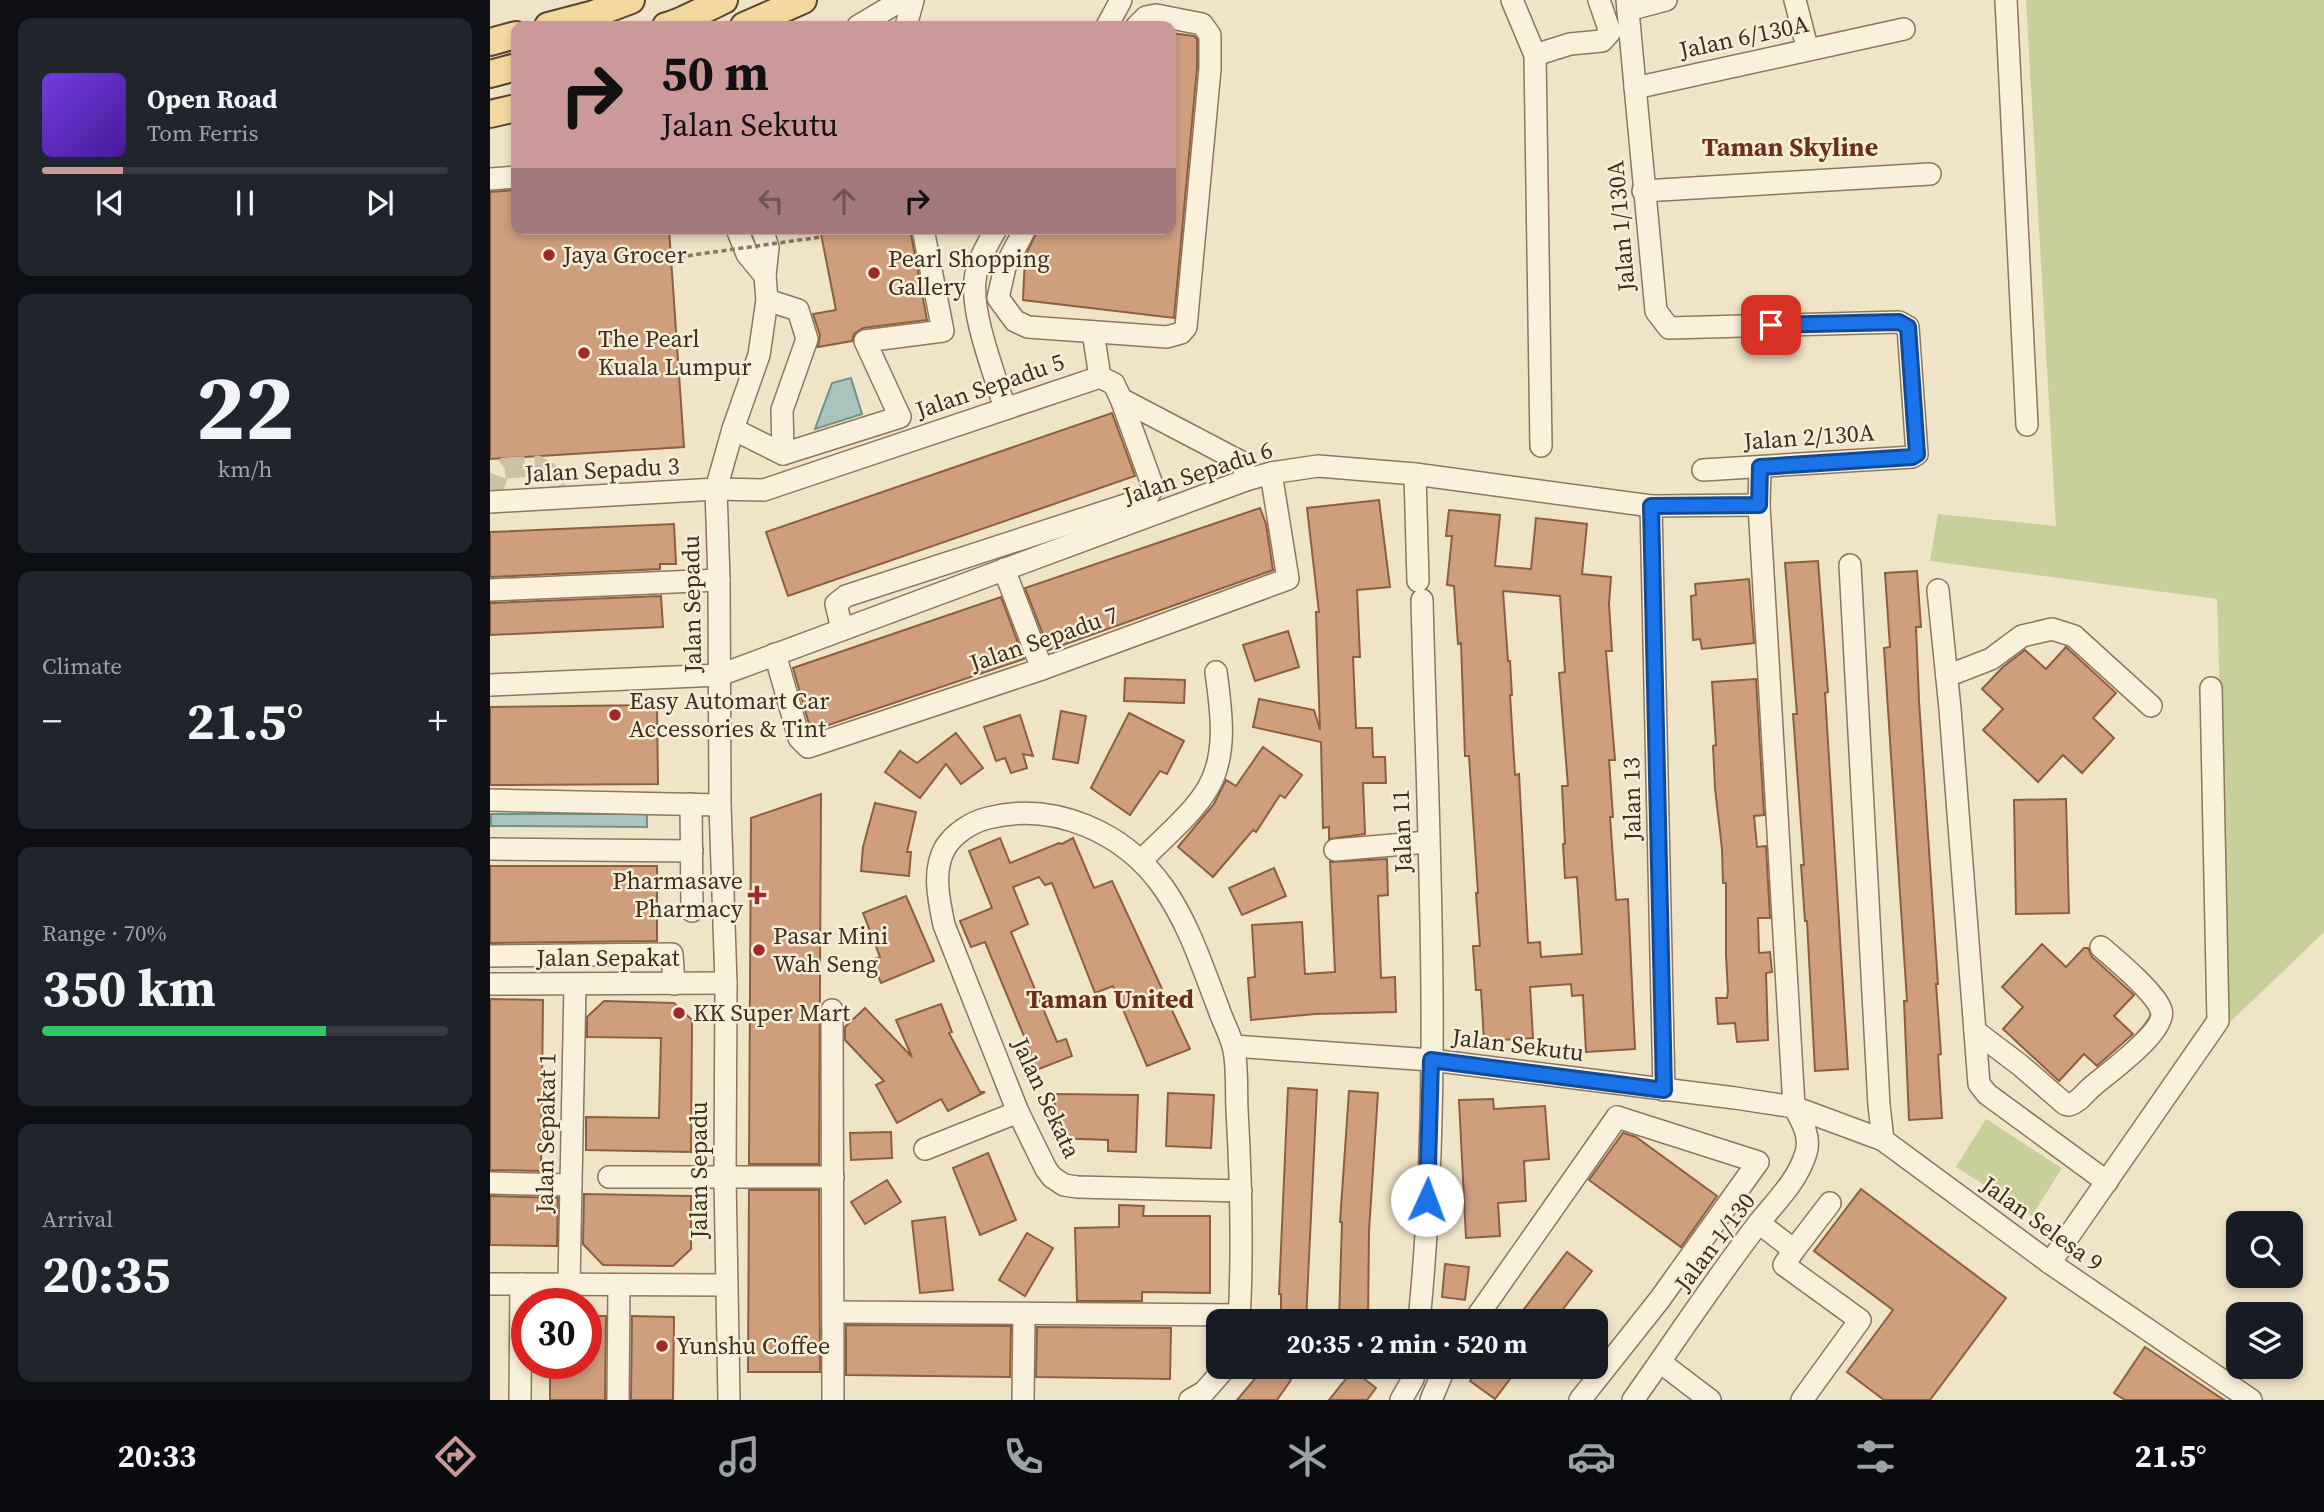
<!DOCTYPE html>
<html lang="en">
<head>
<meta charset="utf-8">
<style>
	:root { --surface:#171b24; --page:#20242c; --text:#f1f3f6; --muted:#9ea1a6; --line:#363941; --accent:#cc999b }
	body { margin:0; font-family:"Source Serif 4",serif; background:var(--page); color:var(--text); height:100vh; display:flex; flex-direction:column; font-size:26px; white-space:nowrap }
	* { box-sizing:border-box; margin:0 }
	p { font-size:23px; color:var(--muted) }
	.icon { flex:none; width:38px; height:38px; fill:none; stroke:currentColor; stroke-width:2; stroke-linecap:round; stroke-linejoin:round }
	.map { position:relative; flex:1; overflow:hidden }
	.side { display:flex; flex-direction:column; gap:18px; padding:18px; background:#0d0f14; width:490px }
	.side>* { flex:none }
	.banner { position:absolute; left:21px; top:21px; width:665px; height:214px; border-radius:14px; box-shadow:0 4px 10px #0003; background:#cc999b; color:#111; overflow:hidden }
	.tools { position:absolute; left:1736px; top:1211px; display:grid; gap:14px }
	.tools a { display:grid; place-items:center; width:77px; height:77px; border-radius:14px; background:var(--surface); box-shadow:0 4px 10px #0003; font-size:35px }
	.speed { position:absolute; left:21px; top:1288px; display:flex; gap:14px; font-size:35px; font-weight:700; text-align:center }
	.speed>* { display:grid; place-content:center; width:91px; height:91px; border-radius:50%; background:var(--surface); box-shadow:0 4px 10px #0003; line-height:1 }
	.speed .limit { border:10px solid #d22; background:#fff; color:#111 }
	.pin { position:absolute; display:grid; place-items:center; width:60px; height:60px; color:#fff; margin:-30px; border-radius:14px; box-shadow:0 4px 10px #0006 }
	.me { position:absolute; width:77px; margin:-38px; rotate:2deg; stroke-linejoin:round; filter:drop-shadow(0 0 5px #0008) }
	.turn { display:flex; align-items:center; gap:24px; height:147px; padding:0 35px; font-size:32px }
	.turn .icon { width:91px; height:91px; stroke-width:2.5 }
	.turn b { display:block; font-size:49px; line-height:60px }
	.lanes { display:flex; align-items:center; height:66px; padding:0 35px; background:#0003; justify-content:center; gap:35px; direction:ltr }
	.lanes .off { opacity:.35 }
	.big { font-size:52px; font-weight:700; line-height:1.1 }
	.side .tile { flex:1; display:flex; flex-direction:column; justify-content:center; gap:10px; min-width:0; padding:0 24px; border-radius:14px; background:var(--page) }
	.side .dial { align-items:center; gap:0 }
	.dial b { font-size:91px; line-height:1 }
	.song { display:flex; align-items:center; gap:21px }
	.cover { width:84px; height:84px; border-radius:10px; background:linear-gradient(135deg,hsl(260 70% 55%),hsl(260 70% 35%)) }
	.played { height:7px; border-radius:4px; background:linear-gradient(90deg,var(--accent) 20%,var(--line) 20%) }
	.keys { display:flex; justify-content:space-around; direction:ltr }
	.heat { display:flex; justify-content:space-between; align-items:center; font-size:38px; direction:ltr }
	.charge { height:10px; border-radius:5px; background:linear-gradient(90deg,#34c759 70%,var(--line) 0) }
	.trip { position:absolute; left:716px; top:1309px; width:402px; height:70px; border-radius:14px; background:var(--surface); box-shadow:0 4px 10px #0003; font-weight:700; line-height:70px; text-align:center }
	.tabs { display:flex; height:112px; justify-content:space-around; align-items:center; background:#090b0e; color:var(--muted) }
	.tabs .icon { width:49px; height:49px }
	.tabs .active { color:var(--accent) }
	.tabs b { font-size:32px; color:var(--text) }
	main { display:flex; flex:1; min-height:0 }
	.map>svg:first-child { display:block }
</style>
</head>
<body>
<main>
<section class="side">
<div class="tile">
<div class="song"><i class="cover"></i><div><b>Open Road</b><p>Tom Ferris</p></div></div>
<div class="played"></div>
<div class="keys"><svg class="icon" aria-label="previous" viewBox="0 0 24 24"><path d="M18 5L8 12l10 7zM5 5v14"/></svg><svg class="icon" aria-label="pause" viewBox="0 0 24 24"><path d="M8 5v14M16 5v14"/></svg><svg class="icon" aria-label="next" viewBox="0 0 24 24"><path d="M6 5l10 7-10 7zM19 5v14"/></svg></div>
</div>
<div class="tile dial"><b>22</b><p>km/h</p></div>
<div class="tile"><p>Climate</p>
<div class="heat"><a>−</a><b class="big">21.5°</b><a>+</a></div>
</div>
<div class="tile"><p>Range · 70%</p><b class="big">350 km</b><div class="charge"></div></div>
<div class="tile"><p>Arrival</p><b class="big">20:35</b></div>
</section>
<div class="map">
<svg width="1834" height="1400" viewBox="0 0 1834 1400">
	<rect width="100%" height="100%" fill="#f0e4c8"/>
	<!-- green -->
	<g fill="#c9cf9b">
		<path d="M1536,0H1834V932L1739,1023L1727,599L1440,561L1448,514L1566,526Z"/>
		<path d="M1496,1119L1572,1168L1542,1216L1466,1167Z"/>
	</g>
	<!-- water -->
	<g fill="#a9c4bc" stroke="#6f938a" stroke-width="2">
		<path d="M361,378L372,414L325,429L342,383Z"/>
		<path d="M1,814H157V827L1,826Z"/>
	</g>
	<!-- building -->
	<g fill="#cf9f7d" stroke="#8d5f41" stroke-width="2" fill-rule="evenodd">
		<path d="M681,33L704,36L707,39V68L684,318L533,300L535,257L548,229H681Z"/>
		<path d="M26,190V229H179L194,447L0,459V192Z"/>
		<path d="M330,229H420L437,320L373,328L364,334L362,341L328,347L330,335L323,314L346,310Z"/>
		<path d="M622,413L645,476L298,596L276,532Z"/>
		<path d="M889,500L900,587L867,590L870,657H863L866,728H882L883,757H895L896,783H873L875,834L839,839V827L833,828L831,742L763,727L769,699L824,710L830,730L826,612H829L817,508Z"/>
		<path d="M770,508L776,524L783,570L559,650L535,588Z"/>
		<path d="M959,510L1010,515L1005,566L1041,569L1046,518L1097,524L1092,574L1121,577L1119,604L1122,651H1116L1125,760H1119L1123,817H1120L1126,900L1138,899L1145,1049L1096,1052L1093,995L1082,996L1081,984L1040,987L1043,1038L994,1041L991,990H986L983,946H990L986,893H988L979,756H975L971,643L968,644L964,586L957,585L962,536H956ZM1013,591L1070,596L1075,672L1069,673L1078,786H1072L1075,844H1073L1075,878L1087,877L1092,954L1051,957L1050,942L1038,943L1029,774L1025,775L1020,695H1022L1020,661H1018Z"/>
		<path d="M184,524L186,564H170V569L0,577V532Z"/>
		<path d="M1328,561L1338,692L1335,693L1358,1069L1325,1071L1317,921H1315L1311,865H1314L1303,714H1307L1295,563Z"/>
		<path d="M1427,571L1431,627H1426L1429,701L1448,984H1446L1451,1054L1448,1055L1452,1118L1419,1120L1414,1001H1417L1394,648L1400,647L1395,573Z"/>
		<path d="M1259,579L1264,643L1212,649L1210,639L1203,640L1201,596L1206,595L1205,584Z"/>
		<path d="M171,596L173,627L0,635V603Z"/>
		<path d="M511,597L534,659L321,731L303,668Z"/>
		<path d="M798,631L809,667L765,681L753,645Z"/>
		<path d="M1576,647L1626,693L1603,718L1624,738L1592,773L1573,755L1548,782L1493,730L1513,709L1492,689L1513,667L1535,650L1556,669Z"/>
		<path d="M635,678L695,680L694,703L634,701Z"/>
		<path d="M1266,679L1274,815L1264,816L1267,847L1276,846L1280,918H1268L1269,953L1280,952L1282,972L1276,973L1278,1040L1247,1042L1245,1023L1228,1024L1226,998H1237L1238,992L1236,955V883H1233L1232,849L1225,788L1223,746L1226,745L1222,682Z"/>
		<path d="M167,705L168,784L0,785V707Z"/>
		<path d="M571,711L596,716L588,763L563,759Z"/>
		<path d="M639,713L694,741L677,774L670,771L640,815L601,788Z"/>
		<path d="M530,715L543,756L533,754L537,768L521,773L515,758L506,761L494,727Z"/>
		<path d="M466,733L493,768L471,784L456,764L430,798L395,772L410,751L427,763Z"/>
		<path d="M773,747L812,775L795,798L790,795L766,832L763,830L723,877L688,847L724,804L736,780L746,786Z"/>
		<path d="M331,794L329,1164H259L261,818Z"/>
		<path d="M1576,799L1579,913L1526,914L1524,800Z"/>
		<path d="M385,803L426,812L417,852H421L419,876L371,871L373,847Z"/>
		<path d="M510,838L520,863L569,843L572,844L583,838L604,888L622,881L700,1049L657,1066L623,986L605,993L562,883L555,885L549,877L523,887L538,924L521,932L567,1042L576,1039L582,1056L539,1073L532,1057L541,1053L495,942L481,947L470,921L502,908L479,851Z"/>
		<path d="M897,859L898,895L888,896L891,978L905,977L906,1012L825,1014L761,1020L758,978L765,977L762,925L812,922L815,974L845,972L840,862Z"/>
		<path d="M0,866H167V941L0,943Z"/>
		<path d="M784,868L796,896L752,915L739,888Z"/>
		<path d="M416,896L444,961L391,983L381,960L390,957L373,913Z"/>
		<path d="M1552,944L1576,967L1594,948H1598L1602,957L1644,995L1624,1016L1643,1034L1607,1066L1594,1054L1569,1081L1513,1029L1533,1007L1512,987Z"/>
		<path d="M0,999L53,1000L51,1171L0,1170Z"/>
		<path d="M114,1001L184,1003L202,1020L201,1152L96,1150V1117L169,1118L171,1038L97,1037V1017Z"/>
		<path d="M451,1004L462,1032L459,1033L490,1092H495L458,1111L451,1099L407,1123L386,1085L394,1081L355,1040V1027L375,1008L422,1057L406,1020Z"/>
		<path d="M798,1088L827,1090L816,1321H791V1294H789Z"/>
		<path d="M859,1091L888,1093L879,1231L878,1321H849L852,1222H850Z"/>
		<path d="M678,1093L724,1095L721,1148L676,1146Z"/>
		<path d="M565,1094L648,1095L646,1152L618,1151V1140L564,1138Z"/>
		<path d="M1003,1099L1004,1109L1055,1106L1059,1159L1034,1161L1036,1201L1008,1203L1010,1236L976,1238L969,1100Z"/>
		<path d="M401,1132L402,1158L361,1160L360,1133Z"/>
		<path d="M1133,1133L1146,1137L1227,1196L1191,1247L1099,1180Z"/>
		<path d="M498,1153L526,1220L490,1235L463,1168Z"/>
		<path d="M397,1180L411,1202L375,1224L361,1202Z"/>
		<path d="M1371,1189L1516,1298L1440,1400H1394L1357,1372L1403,1310L1324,1251Z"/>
		<path d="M259,1190H329L330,1372H258Z"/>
		<path d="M94,1194L201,1196V1249L183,1266L113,1265L93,1244Z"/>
		<path d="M0,1196L68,1198L67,1246L0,1245Z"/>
		<path d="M629,1205L654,1206L653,1216H720V1293L652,1292V1301H587L585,1228L629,1227Z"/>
		<path d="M455,1217L463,1290L430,1293L422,1221Z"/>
		<path d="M537,1233L563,1248L535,1296L509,1280Z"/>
		<path d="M1077,1252L1102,1271L1064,1321H1025Z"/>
		<path d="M955,1264L979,1267L975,1300L952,1297Z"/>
		<path d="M96,1316H116L115,1400H60V1363H96Z"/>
		<path d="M142,1316L184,1317L183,1400H141Z"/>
		<path d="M356,1325L521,1326L520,1377L356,1375Z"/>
		<path d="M547,1327L681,1328L680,1379L546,1377Z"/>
		<path d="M1655,1347L1704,1380L1734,1400H1635L1624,1393Z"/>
		<path d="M775,1367H785L801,1380L787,1400H747Z"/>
		<path d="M990,1367H1029L1005,1399L980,1381Z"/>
		<path d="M863,1370L886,1388L877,1400H839Z"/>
	</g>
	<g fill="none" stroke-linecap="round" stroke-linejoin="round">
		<!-- minor-tunnel -->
		<path stroke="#ccc0a6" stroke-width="21" stroke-dasharray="21 10" stroke-linecap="butt" d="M0,495L9,472L15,468L47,466L59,473L70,499"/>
		<defs>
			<g id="minor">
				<path d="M1022,0L1045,55L1051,446"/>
				<path d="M1137,0L1166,311L1179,328L1409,322L1418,327L1427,454L1422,457L1213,470"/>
				<path d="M1305,0L1315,39"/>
				<path d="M1516,0L1537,425"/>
				<path d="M1138,10L1176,0"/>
				<path d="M368,26L412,0"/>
				<path d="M416,26L423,0"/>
				<path d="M617,26L631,0"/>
				<path d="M1045,55L1080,44L1112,41L1120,32L1109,0"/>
				<path d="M1145,88L1414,29"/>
				<path d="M0,179L26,177"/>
				<path d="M1153,191L1440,174"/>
				<path d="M247,229L257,254L275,276"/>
				<path d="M506,229C497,245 487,262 485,280C481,316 505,374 515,409"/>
				<path d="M535,229L515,267L508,298L525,321L538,327L677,337L691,333L696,327L720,69V35L712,24L666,15L656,17L647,26"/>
				<path d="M277,300L308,310L317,339L292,410L293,454"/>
				<path d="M603,332L610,377"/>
				<path d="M243,429L293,454L410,417L375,341L453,331L433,229"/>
				<path d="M925,474L928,581"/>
				<path d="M0,502L226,489L274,490L610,377L624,384L631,399L753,463L756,480"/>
				<path d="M1161,506L1174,1090"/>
				<path d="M1360,565L1389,1105L1393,1140"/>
				<path d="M514,569L552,669"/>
				<path d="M0,590L229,580"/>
				<path d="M1448,590L1460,709L1489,1084L1497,1094L1617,1182"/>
				<path d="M352,629L346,604L356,596L657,498L663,487L631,399"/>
				<path d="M285,654L309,738L318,747L552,669L798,579L781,473"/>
				<path d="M1457,676L1501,659L1532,636L1562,629L1584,636L1661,706"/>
				<path d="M0,685L230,675L756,480L781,473L828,466L925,474L1161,506L1269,505"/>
				<path d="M0,800L230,805"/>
				<path d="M201,804L202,911"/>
				<path d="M0,849L202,851"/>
				<path d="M845,850L938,842"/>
				<path d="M652,860C673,838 702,815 718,788C738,754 731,709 726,672"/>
				<path d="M0,956L182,954L184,984"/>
				<path d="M0,984L236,983"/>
				<path d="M342,1010L343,1400"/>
				<path d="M1485,1031L1530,1065L1575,1104L1579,1105C1590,1102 1595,1092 1604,1085C1618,1073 1678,1030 1671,1010C1666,993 1625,959 1611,947"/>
				<path d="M743,1046L941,1060L1245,1098L1304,1107L1393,1140L1560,1263L1761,1400"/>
				<path d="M435,1149L528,1112"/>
				<path d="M119,1177H343"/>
				<path d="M0,1183L81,1185"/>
				<path d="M1269,1223L1304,1250L1294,1265L1370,1320L1312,1400"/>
				<path d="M1304,1250L1340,1203"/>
				<path d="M1560,1263L1728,1021L1721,688"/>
				<path d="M79,1283L85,985"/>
				<path d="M0,1284L236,1285"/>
				<path d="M343,1312L749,1315"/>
				<path d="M749,1321C753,1251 751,1180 747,1110C746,1091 748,1064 743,1046C740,1034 732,1020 728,1007C712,966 699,924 673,887C634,832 564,801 498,818C482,822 464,833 455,848C442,871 449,901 454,925L528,1112L556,1169L562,1177L574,1185L587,1187L751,1191"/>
				<path d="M929,1321C953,1082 938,839 932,600"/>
				<path d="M984,1321L1127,1117L1268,1162L1170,1299L1090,1400"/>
				<path d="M1170,1362L1220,1400"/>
				<path d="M30,1400L31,1284"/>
				<path d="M128,1400L129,1285"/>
				<path d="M239,1400L235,1177L236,983L230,805L229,580L226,489L243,429L269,355L277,300L275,276L278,247L272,229"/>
				<path d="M533,1400L534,1314"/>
				<path d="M700,1400L714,1392L736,1367"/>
				<path d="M911,1400L923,1379L925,1367"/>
				<path d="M941,1400L955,1367"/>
				<path d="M1143,1400C1185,1341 1224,1281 1268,1224C1286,1201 1307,1182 1316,1153C1321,1137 1312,1121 1304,1107L1269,505L1270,467"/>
			</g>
			<g id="major">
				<path d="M58,26L104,14L141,0"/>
				<path d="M176,26C188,24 219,7 234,0"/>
				<path d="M254,26L313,0"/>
				<path d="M0,42L26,35"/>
				<path d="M0,74L26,67"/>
				<path d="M0,114L26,108"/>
			</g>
		</defs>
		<!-- minor casing -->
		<use href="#minor" stroke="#8d765c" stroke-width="24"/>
		<!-- major casing -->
		<use href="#major" stroke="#5b4430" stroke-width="30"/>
		<!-- minor -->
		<use href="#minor" stroke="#faf1dc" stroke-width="21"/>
		<!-- major -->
		<use href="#major" stroke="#f3d9a0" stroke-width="26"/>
		<!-- path-bridge -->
		<path stroke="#8d765c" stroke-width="3.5" stroke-dasharray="5 3.5" stroke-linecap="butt" d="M181,258L331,237"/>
	</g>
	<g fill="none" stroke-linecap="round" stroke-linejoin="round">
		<defs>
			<path id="route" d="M937,1200L941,1060L1174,1090L1161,506L1269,505L1270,467L1422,457L1427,454L1418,327L1409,322L1281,325"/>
		</defs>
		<!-- route casing -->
		<use href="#route" stroke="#114b97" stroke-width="18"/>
		<!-- route -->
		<use href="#route" stroke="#1a73e8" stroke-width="12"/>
	</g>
	<!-- markers -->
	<g fill="#9e2a2b" stroke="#f7eed8" stroke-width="2.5">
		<circle cx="59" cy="255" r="7"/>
		<circle cx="384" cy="273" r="7"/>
		<circle cx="94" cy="353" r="7"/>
		<circle cx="125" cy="715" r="7"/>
		<path d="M263.5 884.5h7v7h7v7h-7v7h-7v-7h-7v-7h7z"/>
		<circle cx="269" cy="950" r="7"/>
		<circle cx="189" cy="1013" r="7"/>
		<circle cx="172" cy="1346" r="7"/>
	</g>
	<g text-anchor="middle" stroke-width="5" stroke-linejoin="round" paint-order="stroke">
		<!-- street labels -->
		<g font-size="24" fill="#3d2e20" stroke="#f7eed8">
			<text transform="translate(1254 37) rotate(-12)" y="8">Jalan 6/130A</text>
			<text transform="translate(1131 226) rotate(-95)" y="8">Jalan 1/130A</text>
			<text transform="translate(500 386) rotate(-19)" y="8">Jalan Sepadu 5</text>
			<text transform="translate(1319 437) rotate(-4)" y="8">Jalan 2/130A</text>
			<text transform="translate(112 470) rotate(-3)" y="8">Jalan Sepadu 3</text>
			<text transform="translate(708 473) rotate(-18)" y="8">Jalan Sepadu 6</text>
			<text transform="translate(202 604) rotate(-91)" y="8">Jalan Sepadu</text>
			<text transform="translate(554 639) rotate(-19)" y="8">Jalan Sepadu 7</text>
			<text transform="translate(1142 799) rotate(-91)" y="8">Jalan 13</text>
			<text transform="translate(912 831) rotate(-92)" y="8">Jalan 11</text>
			<text x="118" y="966">Jalan Sepakat</text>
			<text transform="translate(1028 1045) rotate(7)" y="8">Jalan Sekutu</text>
			<text transform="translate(556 1098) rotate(65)" y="8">Jalan Sekata</text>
			<text transform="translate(56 1133) rotate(-89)" y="8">Jalan Sepakat 1</text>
			<text transform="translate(209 1170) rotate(-90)" y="8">Jalan Sepadu</text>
			<text transform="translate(1552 1224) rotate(36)" y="8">Jalan Selesa 9</text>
			<text transform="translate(1225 1242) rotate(-53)" y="8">Jalan 1/130</text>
		</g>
		<!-- poi labels -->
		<g font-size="24" fill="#3d2e20" stroke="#f7eed8" text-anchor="start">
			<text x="73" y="263">Jaya Grocer</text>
			<text x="398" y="267">Pearl Shopping<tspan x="398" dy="28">Gallery</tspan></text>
			<text x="108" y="347">The Pearl<tspan x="108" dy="28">Kuala Lumpur</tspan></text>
			<text x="139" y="709">Easy Automart Car<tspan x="139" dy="28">Accessories &amp; Tint</tspan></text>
			<text x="253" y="889" text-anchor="end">Pharmasave<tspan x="253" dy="28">Pharmacy</tspan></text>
			<text x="283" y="944">Pasar Mini<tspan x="283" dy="28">Wah Seng</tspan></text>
			<text x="203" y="1021">KK Super Mart</text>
			<text x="186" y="1354">Yunshu Coffee</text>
		</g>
		<!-- neighbourhood labels -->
		<g font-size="26" font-weight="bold" fill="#6b2e1e" stroke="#f7eed8">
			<text x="1300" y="156">Taman Skyline</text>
			<text x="620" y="1008">Taman United</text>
		</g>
	</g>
</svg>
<div class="tools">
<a><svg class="icon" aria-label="search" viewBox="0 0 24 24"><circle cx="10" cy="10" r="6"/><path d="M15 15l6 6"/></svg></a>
<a><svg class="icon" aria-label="layers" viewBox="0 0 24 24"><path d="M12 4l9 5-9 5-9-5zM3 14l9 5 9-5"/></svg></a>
</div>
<div class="speed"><div class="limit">30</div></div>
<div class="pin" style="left:1281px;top:325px;background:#d93025"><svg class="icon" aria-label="arrive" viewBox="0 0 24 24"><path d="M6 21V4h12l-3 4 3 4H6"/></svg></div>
<svg class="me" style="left:937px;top:1200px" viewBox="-20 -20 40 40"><circle r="19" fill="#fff"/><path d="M0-13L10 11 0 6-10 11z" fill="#1a73e8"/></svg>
<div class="trip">20:35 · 2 min · 520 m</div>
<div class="banner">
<div class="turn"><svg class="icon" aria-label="right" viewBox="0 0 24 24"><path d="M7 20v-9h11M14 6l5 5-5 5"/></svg><div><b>50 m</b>Jalan Sekutu</div></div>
<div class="lanes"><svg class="icon off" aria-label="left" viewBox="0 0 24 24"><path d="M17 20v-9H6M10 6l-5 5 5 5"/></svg><svg class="icon off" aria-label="ahead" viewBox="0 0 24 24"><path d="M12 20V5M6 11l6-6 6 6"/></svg><svg class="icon" aria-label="right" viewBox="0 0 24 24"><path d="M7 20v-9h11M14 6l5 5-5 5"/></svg></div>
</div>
</div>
</main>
<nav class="tabs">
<b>20:33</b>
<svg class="icon active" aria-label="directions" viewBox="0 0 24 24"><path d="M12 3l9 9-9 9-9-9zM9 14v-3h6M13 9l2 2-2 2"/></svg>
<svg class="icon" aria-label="music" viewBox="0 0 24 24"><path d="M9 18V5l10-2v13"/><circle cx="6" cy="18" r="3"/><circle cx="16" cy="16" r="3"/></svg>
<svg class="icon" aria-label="phone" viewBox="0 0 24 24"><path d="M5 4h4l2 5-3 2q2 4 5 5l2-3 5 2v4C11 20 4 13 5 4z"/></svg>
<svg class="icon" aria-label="climate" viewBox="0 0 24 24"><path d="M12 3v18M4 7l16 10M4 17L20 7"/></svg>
<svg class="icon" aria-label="car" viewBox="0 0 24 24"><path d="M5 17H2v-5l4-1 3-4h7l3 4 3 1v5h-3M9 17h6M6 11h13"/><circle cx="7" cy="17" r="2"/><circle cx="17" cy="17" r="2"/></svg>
<svg class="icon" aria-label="filters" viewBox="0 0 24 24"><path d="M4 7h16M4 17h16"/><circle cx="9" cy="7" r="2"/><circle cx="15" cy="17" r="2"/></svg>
<b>21.5°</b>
</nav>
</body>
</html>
